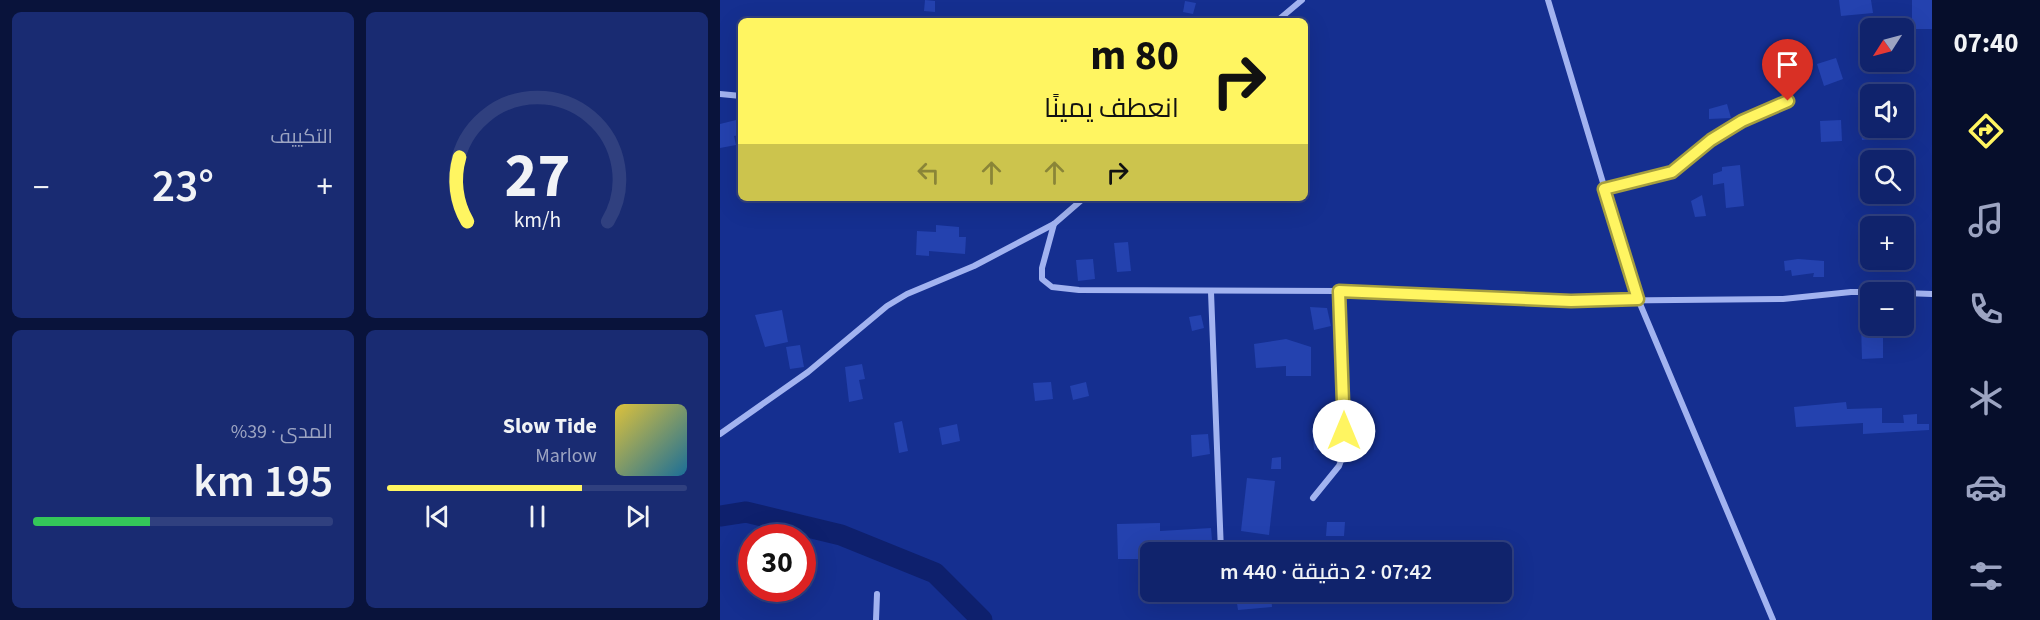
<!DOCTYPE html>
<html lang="ar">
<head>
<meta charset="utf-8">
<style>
	:root { --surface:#10236c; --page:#192b72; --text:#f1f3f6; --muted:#9ca4c2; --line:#30407f; --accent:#fff561 }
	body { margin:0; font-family:"Source Sans 3",Cairo,sans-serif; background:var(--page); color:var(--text); direction:rtl; height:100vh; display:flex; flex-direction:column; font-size:22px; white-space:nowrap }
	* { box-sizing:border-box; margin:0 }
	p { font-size:20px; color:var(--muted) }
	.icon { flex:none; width:33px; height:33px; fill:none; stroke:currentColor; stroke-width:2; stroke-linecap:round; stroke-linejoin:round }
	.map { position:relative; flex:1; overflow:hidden; direction:ltr }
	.details { display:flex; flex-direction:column; gap:12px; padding:12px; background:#09133b; width:720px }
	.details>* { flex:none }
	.top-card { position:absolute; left:18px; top:18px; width:570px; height:183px; border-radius:9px; box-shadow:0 6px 24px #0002,0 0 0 2px var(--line); direction:rtl; background:#fff561; color:#111; overflow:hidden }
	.needle { width:39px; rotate:234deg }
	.controls { position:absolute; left:1140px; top:18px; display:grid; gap:12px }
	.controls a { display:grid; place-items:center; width:54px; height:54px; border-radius:9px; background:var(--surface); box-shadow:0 6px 24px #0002,0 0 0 2px var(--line); font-size:30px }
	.speed { position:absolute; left:18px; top:524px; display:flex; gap:12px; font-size:30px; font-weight:700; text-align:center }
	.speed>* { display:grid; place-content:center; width:78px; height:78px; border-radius:50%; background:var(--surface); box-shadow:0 6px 24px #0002,0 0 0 2px var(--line); line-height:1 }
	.speed .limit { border:9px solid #d22; background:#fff; color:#111 }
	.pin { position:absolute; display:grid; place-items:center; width:51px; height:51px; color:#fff; margin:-62px -26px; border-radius:50% 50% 50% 0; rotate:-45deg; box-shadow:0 0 6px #0007 }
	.pin .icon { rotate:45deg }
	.me { position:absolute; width:66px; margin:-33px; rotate:0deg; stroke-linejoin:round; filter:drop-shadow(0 0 4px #0008) }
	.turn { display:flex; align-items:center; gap:21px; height:126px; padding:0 30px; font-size:27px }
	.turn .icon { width:78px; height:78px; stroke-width:2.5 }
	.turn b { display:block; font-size:42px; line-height:51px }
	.lanes { display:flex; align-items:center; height:57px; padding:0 30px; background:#0003; justify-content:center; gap:30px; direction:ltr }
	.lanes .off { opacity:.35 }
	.big { font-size:45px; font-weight:600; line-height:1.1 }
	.details .card { flex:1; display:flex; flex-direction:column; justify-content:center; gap:9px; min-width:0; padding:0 21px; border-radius:9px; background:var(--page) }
	.details .dial { align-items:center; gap:0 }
	.dial svg { height:156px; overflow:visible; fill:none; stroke:var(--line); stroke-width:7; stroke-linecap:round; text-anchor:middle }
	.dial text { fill:var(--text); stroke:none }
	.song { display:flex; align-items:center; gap:18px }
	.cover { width:72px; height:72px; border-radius:9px; background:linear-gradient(135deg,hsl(50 70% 55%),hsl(200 70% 35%)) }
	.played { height:6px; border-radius:3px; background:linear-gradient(90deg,var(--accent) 65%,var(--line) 65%) }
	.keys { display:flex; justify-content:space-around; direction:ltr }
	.heat { display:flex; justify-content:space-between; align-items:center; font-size:33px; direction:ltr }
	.charge { height:9px; border-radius:4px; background:linear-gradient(90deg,#34c759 39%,var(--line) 0) }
	.details .tiles { flex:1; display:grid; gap:12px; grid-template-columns:repeat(2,1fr) }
	.trip { position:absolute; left:420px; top:542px; width:372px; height:60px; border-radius:9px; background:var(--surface); box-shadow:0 6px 24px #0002,0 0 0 2px var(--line); font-weight:600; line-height:60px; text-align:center; direction:rtl }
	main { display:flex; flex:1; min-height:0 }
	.menu { display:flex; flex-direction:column; width:108px; justify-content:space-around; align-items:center; background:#060e2b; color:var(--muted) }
	.menu .icon { width:42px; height:42px }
	.menu .selected { color:var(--accent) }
	.menu b { font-size:27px; color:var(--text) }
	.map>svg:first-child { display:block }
</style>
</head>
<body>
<main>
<nav class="menu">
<b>07:40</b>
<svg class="icon selected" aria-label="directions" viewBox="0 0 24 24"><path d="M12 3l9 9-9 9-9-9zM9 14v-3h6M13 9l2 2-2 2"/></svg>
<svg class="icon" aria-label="music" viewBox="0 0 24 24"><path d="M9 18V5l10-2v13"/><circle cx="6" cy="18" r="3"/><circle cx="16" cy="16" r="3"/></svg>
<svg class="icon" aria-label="phone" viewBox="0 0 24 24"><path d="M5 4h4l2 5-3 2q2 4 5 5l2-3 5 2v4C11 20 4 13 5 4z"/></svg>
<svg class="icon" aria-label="climate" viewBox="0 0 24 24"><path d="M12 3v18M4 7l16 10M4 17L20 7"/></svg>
<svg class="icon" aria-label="car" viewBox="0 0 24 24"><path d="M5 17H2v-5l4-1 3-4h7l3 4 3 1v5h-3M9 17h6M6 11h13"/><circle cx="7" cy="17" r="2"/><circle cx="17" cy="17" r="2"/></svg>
<svg class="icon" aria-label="filters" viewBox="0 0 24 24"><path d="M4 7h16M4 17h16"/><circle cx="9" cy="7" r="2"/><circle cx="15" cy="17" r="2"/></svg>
</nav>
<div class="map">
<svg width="1212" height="620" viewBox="0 0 1212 620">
	<rect width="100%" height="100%" fill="#152f90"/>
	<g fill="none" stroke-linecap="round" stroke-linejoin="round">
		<!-- river -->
		<path stroke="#0e206d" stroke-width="21" d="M0,516L26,512L121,535L215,573L262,620"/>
	</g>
	<!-- building -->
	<g fill="#2442af">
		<path d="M205,0L215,1V12L204,11Z"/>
		<path d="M1119,0H1151L1153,13L1121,16Z"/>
		<rect x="1192" y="0" width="20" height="29"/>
		<path d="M465,1L476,3L473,14L463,12Z"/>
		<path d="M1116,58L1123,79L1104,86L1097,64Z"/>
		<path d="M1007,104L1011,118L989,119V109Z"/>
		<path d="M1150,114V128H1169L1170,137L1142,140L1139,115Z"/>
		<path d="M16,120L19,135L14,136L16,145L0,148V124Z"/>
		<path d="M1121,120L1122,141L1101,142L1100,121Z"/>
		<path d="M1020,165L1024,206L1006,208L1004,183L993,185V174L1002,171V167Z"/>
		<path d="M982,195L986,216L975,217L971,201Z"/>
		<path d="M216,225L239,227V237H246L245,254L209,251V256L196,255L197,231L216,232Z"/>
		<path d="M408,242L411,271L397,272L394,243Z"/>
		<path d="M373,259L375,279L358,281L356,260Z"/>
		<path d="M1078,259L1104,261V277H1093L1094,273L1072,276L1071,270L1065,271L1064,261Z"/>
		<path d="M1145,298H1150V326H1163V358L1142,359L1141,325Z"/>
		<path d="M590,307L607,308L611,326L594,330Z"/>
		<path d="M62,310L68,342L45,347L35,315Z"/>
		<path d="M481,315L484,328L472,331L469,317Z"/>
		<path d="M566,339L591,347V376H566V366L536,368L534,344Z"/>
		<path d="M80,345L84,367L70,369L66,347Z"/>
		<path d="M142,364L145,379L139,380L143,399L129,402L125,367Z"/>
		<path d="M331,382L333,399L315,401L313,383Z"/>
		<path d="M366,382L369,396L353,400L350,386Z"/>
		<path d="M1126,402L1127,409L1162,408V423H1184L1183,415L1197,414V424H1209V430L1143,434V423L1076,427L1074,407Z"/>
		<path d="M182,421L188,451L179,453L174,423Z"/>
		<path d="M237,424L240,441L222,445L219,428Z"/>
		<path d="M613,426L617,452L594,450L592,428Z"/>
		<path d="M488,434L490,454L472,457L471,435Z"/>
		<path d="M561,457V469H551L552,458Z"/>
		<path d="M527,478L555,481L549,535L521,531Z"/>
		<path d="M607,522H625L624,536H606Z"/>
		<path d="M440,523V531L491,528L493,552H430V559H398L397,524Z"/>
		<path d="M551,594L552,607L518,610L516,597Z"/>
	</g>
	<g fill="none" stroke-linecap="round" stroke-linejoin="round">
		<!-- street -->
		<g stroke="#a2b3f0" stroke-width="6">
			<path d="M828,0L918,299L1053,620"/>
			<path d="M557,21L582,0"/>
			<path d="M0,94L21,96"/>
			<path d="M884,189L935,179L952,172L991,140L1022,121L1068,101"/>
			<path d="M334,224L322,268V279L332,287L359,290L619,291L851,301L1063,299L1131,292H1154"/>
			<path d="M491,292L501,552"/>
			<path d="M1184,293L1212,294"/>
			<path d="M0,434L88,372L167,306L187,294L254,266L334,224L364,198"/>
			<path d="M593,498L619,466L624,453L619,291"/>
			<path d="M503,591V600"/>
			<path d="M156,620L157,594"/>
		</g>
	</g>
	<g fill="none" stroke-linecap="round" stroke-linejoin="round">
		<defs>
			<path id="route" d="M624,431L619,291L851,301L918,299L884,189L952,172L991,140L1022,121L1068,101"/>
		</defs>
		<!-- route casing -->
		<use href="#route" stroke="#a69f3f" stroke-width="15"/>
		<!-- route -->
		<use href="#route" stroke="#fff561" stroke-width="10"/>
	</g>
</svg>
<div class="controls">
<a><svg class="needle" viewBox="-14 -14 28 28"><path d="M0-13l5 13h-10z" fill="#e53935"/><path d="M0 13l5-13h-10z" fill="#9ca4c2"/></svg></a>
<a><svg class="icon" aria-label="sound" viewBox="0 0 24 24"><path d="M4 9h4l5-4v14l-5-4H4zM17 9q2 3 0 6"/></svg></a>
<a><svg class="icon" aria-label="search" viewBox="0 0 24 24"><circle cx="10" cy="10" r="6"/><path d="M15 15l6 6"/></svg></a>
<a>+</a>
<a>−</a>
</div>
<div class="speed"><div class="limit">30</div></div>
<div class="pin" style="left:1068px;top:101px;background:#d93025"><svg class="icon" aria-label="arrive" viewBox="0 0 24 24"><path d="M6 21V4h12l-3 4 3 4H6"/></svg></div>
<svg class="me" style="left:624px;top:431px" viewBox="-20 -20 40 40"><circle r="19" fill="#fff"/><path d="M0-13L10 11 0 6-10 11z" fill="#fff561"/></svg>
<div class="trip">07:42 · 2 دقيقة · 440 m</div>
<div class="top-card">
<div class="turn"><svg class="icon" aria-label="right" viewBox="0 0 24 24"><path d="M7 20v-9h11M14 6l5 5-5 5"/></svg><div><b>80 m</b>انعطف يمينًا</div></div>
<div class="lanes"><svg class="icon off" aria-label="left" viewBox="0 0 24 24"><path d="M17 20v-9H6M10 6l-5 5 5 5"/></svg><svg class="icon off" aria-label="ahead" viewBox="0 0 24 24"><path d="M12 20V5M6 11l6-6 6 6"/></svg><svg class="icon off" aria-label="ahead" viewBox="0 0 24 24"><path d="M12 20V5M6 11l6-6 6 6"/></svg><svg class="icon" aria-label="right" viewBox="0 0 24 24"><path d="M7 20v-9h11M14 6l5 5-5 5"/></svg></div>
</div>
</div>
<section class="details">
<div class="tiles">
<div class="card dial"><svg viewBox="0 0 100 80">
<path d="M14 69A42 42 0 1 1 86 69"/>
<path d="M14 69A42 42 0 0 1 10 36" stroke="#fff561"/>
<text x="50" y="56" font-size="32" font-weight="700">27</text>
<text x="50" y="72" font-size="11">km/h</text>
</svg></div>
<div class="card"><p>التكييف</p>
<div class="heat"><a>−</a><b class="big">23°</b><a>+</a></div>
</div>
<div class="card">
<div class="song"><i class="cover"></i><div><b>Slow Tide</b><p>Marlow</p></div></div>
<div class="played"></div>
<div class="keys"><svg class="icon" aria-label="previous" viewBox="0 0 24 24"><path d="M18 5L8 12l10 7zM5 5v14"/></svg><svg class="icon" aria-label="pause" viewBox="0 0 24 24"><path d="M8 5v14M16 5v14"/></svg><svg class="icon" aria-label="next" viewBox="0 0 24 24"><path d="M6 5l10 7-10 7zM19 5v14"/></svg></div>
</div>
<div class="card"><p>المدى · 39%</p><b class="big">195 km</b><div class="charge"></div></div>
</div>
</section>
</main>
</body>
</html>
